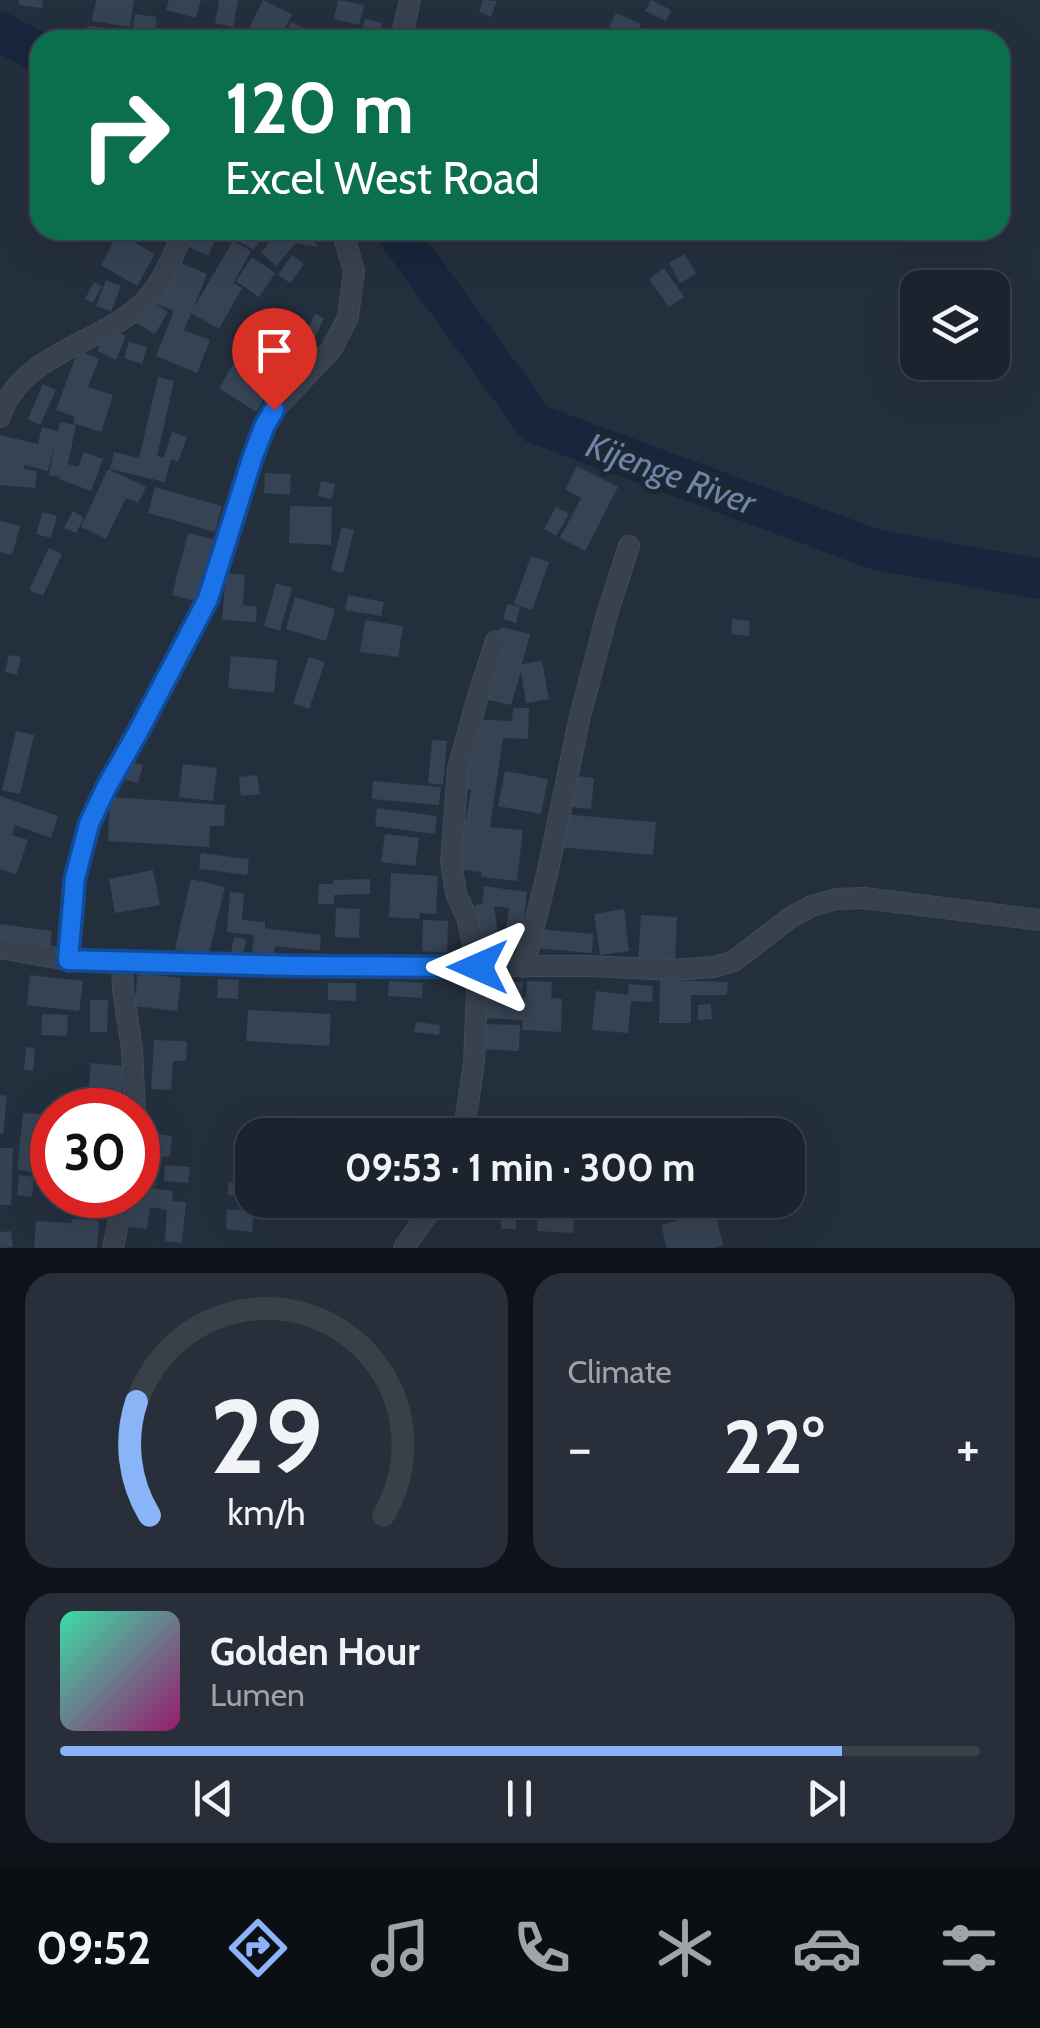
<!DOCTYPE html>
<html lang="en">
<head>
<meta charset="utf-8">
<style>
	:root { --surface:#1b232e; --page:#282f3a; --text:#f1f3f6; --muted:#a0a4aa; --line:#39404a; --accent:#8ab4f8 }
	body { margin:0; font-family:Cabin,sans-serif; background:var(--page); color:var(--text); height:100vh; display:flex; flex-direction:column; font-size:38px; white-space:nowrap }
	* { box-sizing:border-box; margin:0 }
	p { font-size:32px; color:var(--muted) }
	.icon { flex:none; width:55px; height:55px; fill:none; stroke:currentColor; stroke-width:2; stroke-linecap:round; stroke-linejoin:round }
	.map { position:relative; height:1248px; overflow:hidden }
	.drawer { display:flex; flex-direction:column; gap:25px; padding:25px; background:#0f1319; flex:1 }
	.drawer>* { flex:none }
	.guide { position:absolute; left:30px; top:30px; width:980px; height:210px; border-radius:30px; box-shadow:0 10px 40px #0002,0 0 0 2px var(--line); background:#0b6e4f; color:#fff; overflow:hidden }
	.fabs { position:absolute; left:900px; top:270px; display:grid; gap:20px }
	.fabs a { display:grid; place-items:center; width:110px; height:110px; border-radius:20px; background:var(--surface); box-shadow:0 10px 40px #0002,0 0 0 2px var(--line); font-size:50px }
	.speed { position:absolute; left:30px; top:1088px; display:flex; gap:20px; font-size:50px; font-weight:700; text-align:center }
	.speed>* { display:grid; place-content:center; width:130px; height:130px; border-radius:50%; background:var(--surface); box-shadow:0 10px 40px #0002,0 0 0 2px var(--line); line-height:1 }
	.speed .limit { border:15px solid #d22; background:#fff; color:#111 }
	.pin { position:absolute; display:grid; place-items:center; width:85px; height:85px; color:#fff; margin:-102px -42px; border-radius:50% 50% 50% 0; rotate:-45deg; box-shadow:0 0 10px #0007 }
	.pin .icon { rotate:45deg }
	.me { position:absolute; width:110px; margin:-55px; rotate:270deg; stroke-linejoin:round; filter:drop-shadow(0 0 8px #0008) }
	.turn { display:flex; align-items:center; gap:35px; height:210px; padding:0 30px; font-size:45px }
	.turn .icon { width:130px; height:130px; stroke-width:2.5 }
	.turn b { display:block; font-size:70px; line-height:85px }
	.big { font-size:75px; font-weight:800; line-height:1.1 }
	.drawer .card { flex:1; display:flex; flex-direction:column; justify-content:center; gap:15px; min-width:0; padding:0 35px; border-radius:30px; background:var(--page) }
	.drawer .dial { align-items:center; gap:0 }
	.dial svg { height:260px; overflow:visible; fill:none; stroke:var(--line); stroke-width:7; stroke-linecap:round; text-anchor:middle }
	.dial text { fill:var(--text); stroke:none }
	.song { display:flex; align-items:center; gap:30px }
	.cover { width:120px; height:120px; border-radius:15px; background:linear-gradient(135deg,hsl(160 70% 55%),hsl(320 70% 35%)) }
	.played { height:10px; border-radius:5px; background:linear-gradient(90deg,var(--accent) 85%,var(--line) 85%) }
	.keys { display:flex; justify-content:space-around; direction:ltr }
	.heat { display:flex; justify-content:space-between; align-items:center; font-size:55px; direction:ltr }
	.drawer .tiles { flex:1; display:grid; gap:25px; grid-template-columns:1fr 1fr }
	.card:last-child { grid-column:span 2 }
	.trip { position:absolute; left:235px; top:1118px; width:570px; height:100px; border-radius:30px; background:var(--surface); box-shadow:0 10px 40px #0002,0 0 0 2px var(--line); font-weight:800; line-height:100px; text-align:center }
	.menu { display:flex; height:160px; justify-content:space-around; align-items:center; background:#0b0e12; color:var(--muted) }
	.menu .icon { width:70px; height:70px }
	.menu .current { color:var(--accent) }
	.menu b { font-size:45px; color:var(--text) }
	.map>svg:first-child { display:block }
</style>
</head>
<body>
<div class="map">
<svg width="1040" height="1248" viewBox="0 0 1040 1248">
	<rect width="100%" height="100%" fill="#242f3e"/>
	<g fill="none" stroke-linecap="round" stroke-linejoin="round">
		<!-- river -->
		<g stroke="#17263c" stroke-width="40">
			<path d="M0,32L40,53"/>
			<path d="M395,230L536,424L877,550L1040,579"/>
		</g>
	</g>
	<!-- building -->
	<g fill="#364354">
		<path d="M19,0H43L42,8L18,5Z"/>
		<path d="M96,0H134L130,27L92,21Z"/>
		<path d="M169,0H201L196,18L166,10Z"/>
		<path d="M219,0H238L233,27L215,23Z"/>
		<path d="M263,0L292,14L279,40H248L244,38Z"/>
		<path d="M338,0L364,5L359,25L334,19Z"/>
		<path d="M483,0L497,1L491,17L479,12Z"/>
		<path d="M651,0L671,10L666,21L645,11Z"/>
		<path d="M616,13L641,24L634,40H603Z"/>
		<path d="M135,14L156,17L155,40H85L87,26L132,31Z"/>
		<path d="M365,19L382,23L379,40H360Z"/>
		<path d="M291,22L308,30L303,40H284Z"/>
		<path d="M555,28L583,40H551Z"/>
		<path d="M171,29L200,37L199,40H168Z"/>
		<path d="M328,32L350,39V40H326Z"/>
		<path d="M424,32L445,40H421Z"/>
		<path d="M183,230H201L216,237L208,256L177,241Z"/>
		<path d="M240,230H265L254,250L235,239Z"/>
		<path d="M280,230H300L319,247L296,243L276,266L261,252Z"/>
		<path d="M118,233L155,254L137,286L101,265Z"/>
		<path d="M233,241L251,251L231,287L234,283L242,288L219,329L191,313L184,330L210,340L197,373L156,356L174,311L154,303L171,259L207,274L193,309Z"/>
		<path d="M685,254L696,274L680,283L669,263Z"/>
		<path d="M292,255L304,264L290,283L278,275Z"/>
		<path d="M252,257L275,273L259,297L236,281Z"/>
		<path d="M664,268L684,297L669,307L649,279Z"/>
		<path d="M106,280L121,286L111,311L96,306Z"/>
		<path d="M94,282L102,286L93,303L85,299Z"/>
		<path d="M146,299L168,312L155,334L133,321Z"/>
		<path d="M266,313L307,331L315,314L324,318L304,364L253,342Z"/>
		<path d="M107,327L126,336L116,360L97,351Z"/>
		<path d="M129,342L147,347L142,364L124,358Z"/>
		<path d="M78,350L99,359L88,387L113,395L101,432L73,423L75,417L56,410Z"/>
		<path d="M235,361L256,375L250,384L267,395L256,412L219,388Z"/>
		<path d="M158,377L174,381L157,456L164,458L172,432L187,437L178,462L171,459L165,482L110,469L114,452L139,458Z"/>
		<path d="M43,384L56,390L40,425L28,419Z"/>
		<path d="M60,422L76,425L68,464L78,467L84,452L103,459L91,491L59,479L60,477L49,475L55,441L48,471L25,465L24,469L37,471L35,488L0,485V435L38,444L42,427L58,431Z"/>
		<path d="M577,466L618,487L585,551L560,538L581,498L565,489Z"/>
		<path d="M108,469L146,487L138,503L126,498L106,539L81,527Z"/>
		<path d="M265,473L291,474L290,495L264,493Z"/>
		<path d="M321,481L335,484L332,499L318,496Z"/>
		<path d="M155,487L222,506L215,532L148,513Z"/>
		<path d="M290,506L332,507L331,545L289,543Z"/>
		<path d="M556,507L569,514L556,536L544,529Z"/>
		<path d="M73,511L84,518L76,533L64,528Z"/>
		<path d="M43,512L57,516L51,538L36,534Z"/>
		<path d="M0,521L20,526L12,555L0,552Z"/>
		<path d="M342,527L354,530L343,573L331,570Z"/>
		<path d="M188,533L215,540L199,602L172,595Z"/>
		<path d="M49,548L62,554L43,596L29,590Z"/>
		<path d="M531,556L549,562L532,610L514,604Z"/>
		<path d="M226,573L245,575L243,605L257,607L256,622L222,620Z"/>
		<path d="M276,583L292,588L280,631L264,626Z"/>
		<path d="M348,595L384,602L381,616L345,610Z"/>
		<path d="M295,597L335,609L326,641L286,629Z"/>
		<path d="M507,604L520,607L516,623L503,619Z"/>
		<path d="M732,619L750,621L749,636L731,634Z"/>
		<path d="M365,620L403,626L398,657L360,652Z"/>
		<path d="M501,627L530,634L522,664L542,661L549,699L526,703L521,671L511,705L483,699Z"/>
		<path d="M9,655L21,657L17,675L5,672Z"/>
		<path d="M231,656L277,660L274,693L228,688Z"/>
		<path d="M309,657L325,662L309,709L293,703Z"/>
		<path d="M513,708H529L528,739L503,738L490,827L523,830L517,881L481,877V872L454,869L462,818L466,819L471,790L463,789L467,719L512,721Z"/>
		<path d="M16,731L34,735L20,794L2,790Z"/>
		<path d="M432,740L447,741L443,785L428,783Z"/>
		<path d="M126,761L143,765L138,783L122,779Z"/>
		<path d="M183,764L217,768L213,801L179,797Z"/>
		<path d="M505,771L548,779L541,814L498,806Z"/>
		<path d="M257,775L260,794L241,796L239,777Z"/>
		<path d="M567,775L594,778L591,809L564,806Z"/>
		<path d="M373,781L441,787L439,805L372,799Z"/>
		<path d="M0,796L58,816L51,838L15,825L12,835L28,840L16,875L0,869Z"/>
		<path d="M110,797L225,805L224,826H210L209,847L108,841Z"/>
		<path d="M377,808L437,816L435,834L375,826Z"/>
		<path d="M561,814L656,822L653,855L558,847Z"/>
		<path d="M385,834L419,838L415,866L381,862Z"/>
		<path d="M201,853L249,859L247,875L199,869Z"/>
		<path d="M153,870L160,905L115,913L109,879Z"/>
		<path d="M391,873L438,876L436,914L420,913L419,919L389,917Z"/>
		<path d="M191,879L225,887L208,957L175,949Z"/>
		<path d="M370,879V894L334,895V904H318L319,884H333V880Z"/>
		<path d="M484,886L527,892L521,945L504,943L509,908L494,906L499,942L480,944L475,905L482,904Z"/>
		<path d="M230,892L244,893L242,920L265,922V928L321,935L320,951L275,946L274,957L252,955L254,935L227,932Z"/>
		<path d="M336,908L360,909L359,938L335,937Z"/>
		<path d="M624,909L629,951L600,955L594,914Z"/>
		<path d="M641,915L677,917L675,962L638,960Z"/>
		<path d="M423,920L448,921L447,953L422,951Z"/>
		<path d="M0,924L52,931L50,948L0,941Z"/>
		<path d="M537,929L593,934L592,953L535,948Z"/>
		<path d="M234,937L246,939L243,955L231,953Z"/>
		<path d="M138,973L181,978L177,1011L134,1006Z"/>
		<path d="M30,975L83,981L79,1011L27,1005Z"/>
		<path d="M218,979L239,980L238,999L217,998Z"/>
		<path d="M487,980L523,982L522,997H526L527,981L552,982L551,998L562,999L561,1032L522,1030L523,1020L485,1018Z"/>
		<path d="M660,980L728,982L727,995H691V1023H659Z"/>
		<path d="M389,981L423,983L422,998L388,996Z"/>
		<path d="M328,983H356V1001L328,1000Z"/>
		<path d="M629,984L653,986L652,1002L631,1001L628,1033L592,1030L596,991L628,995Z"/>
		<path d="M90,1000H108L107,1032H90Z"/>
		<path d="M711,1004L712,1019L698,1020V1005Z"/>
		<path d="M248,1010L331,1014L329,1046L246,1041Z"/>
		<path d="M42,1014L68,1015L67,1036L41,1035Z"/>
		<path d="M416,1022L440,1025L439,1035L414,1032Z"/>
		<path d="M483,1024L520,1025L519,1051L481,1049Z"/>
		<path d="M154,1040L187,1041L186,1061H173L171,1090L151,1089Z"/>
		<path d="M26,1047L35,1048L33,1071L24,1070Z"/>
		<path d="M91,1063L124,1066L120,1108L87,1105Z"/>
		<path d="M0,1095L7,1096L3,1134H0Z"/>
		<path d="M23,1113L46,1115L39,1173L17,1170Z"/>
		<path d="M145,1132L172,1136L170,1157L159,1156L156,1186L143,1185L147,1153H142Z"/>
		<path d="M0,1148H13L11,1205H0Z"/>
		<path d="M165,1165L190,1167L188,1183L164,1181Z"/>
		<path d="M19,1175L34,1177L32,1197L17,1195Z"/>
		<path d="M229,1182L252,1184V1198L227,1195Z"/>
		<path d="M138,1186L173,1191L172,1201L186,1202L182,1243L165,1241L167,1210L150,1207L147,1229L129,1227L133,1195H138Z"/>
		<rect x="451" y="1200" width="14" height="20"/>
		<path d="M500,1200H516V1229H501Z"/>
		<path d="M521,1200H553L552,1213L575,1214L573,1233L537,1231L538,1213L520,1212Z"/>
		<path d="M227,1209L254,1211L252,1232L226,1229Z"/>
		<path d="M715,1211L723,1245L713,1248H667L661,1225Z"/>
		<path d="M72,1219L99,1221L97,1248H34L36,1221L71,1223Z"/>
		<path d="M11,1231L13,1247L0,1248V1232Z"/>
	</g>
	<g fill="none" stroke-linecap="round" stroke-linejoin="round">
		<defs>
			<g id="minor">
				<path d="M401,40L410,0"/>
				<path d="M0,417C20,354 98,345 142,304C162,286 173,254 185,230"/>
				<path d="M0,948L68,960L122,963L296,966H589L673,970L714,967L734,961L791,917L812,906L836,899L864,898L1040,920"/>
				<path d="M68,960L75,878L89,824L106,788L139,732L208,599L253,455L265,425L274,410L331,350L348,317L354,271L342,230"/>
				<path d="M122,963L123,990L132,1049L135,1110"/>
				<path d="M524,967L548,870L580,716L608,611L629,546"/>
				<path d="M463,1135L474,1063L478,967L467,917L456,894L451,861L458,768L479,693L496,641"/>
				<path d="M113,1248L124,1195"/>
				<path d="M404,1248L437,1200"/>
			</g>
		</defs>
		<!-- minor casing -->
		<use href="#minor" stroke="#414a57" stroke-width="22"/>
		<!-- minor -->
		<use href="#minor" stroke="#38414e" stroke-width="20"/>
	</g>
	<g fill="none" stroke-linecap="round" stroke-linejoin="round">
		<defs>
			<path id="route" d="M274,410L265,425L253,456L208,599L138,732L106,788L89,824L75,878L68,960L296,966L478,967"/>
		</defs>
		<!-- route casing -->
		<use href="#route" stroke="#114b97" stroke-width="25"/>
		<!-- route -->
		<use href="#route" stroke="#1a73e8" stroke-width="18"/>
	</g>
	<g text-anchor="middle" stroke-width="10" stroke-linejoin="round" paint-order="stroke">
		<!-- water labels -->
		<g font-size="35" font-style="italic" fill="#6d86a8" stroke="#1d2633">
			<text transform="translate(671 474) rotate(20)" y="12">Kijenge River</text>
		</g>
	</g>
</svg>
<div class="fabs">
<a><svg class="icon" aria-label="layers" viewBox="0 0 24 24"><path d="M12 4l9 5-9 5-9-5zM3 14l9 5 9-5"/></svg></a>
</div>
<div class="speed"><div class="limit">30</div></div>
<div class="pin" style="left:274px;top:410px;background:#d93025"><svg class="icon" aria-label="arrive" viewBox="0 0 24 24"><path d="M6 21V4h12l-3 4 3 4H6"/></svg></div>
<svg class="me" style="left:478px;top:967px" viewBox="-20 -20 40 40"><path d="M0-17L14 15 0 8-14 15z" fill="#1a73e8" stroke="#fff" stroke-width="4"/></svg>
<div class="trip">09:53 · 1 min · 300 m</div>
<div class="guide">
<div class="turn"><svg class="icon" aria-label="right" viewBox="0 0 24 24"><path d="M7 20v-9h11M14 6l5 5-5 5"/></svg><div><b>120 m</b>Excel West Road</div></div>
</div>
</div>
<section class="drawer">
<div class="tiles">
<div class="card dial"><svg viewBox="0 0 100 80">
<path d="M14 69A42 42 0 1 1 86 69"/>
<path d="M14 69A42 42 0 0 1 10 34" stroke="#8ab4f8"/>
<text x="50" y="56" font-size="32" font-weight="700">29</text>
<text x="50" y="72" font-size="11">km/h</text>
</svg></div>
<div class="card"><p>Climate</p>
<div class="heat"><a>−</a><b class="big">22°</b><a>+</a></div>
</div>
<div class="card">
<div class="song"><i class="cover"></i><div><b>Golden Hour</b><p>Lumen</p></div></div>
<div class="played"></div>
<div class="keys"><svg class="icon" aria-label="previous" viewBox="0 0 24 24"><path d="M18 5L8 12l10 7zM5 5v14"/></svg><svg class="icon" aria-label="pause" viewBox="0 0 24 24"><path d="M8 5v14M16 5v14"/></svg><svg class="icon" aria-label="next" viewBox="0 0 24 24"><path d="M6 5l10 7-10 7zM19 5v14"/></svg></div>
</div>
</div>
</section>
<nav class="menu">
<b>09:52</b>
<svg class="icon current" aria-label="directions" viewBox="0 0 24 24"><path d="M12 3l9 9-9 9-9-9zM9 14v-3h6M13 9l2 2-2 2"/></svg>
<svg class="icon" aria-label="music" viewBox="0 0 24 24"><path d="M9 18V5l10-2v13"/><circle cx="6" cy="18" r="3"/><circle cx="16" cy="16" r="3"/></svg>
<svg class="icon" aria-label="phone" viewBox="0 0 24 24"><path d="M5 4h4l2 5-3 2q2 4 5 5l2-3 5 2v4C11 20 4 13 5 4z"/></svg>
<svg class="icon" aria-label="climate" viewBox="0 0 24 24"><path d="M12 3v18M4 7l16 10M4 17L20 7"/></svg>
<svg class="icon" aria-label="car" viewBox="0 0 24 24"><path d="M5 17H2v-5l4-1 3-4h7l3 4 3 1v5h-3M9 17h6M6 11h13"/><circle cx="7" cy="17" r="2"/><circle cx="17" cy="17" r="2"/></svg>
<svg class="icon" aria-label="filters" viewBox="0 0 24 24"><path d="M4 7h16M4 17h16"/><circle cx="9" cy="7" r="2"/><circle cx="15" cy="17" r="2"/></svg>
</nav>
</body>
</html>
